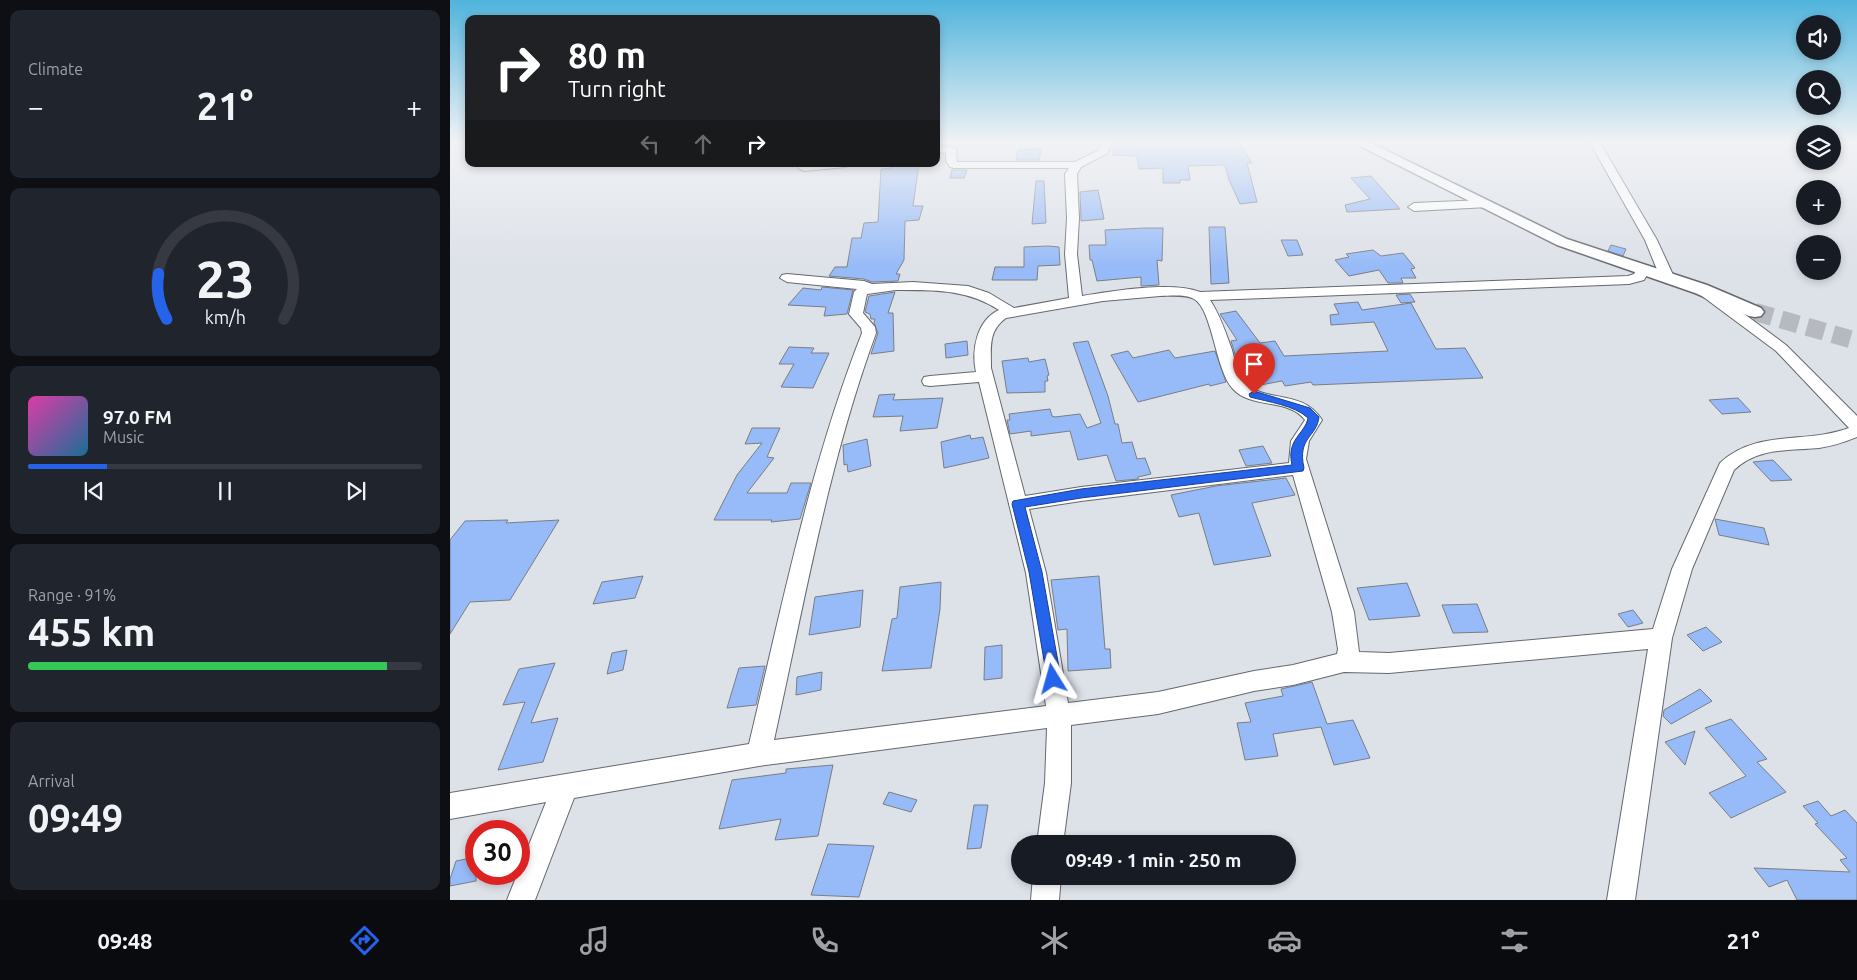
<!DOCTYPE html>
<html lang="en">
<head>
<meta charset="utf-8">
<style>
	:root { --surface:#171b24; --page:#20242c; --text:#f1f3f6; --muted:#9ea1a6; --line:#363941; --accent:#2563eb }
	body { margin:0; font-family:Ubuntu,sans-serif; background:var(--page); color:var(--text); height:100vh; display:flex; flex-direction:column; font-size:19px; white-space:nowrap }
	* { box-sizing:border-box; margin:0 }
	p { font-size:16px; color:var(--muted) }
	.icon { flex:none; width:28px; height:28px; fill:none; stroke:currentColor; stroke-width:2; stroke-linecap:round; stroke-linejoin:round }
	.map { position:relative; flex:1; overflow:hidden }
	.sheet { display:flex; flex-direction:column; gap:10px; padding:10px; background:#0d0f14; width:450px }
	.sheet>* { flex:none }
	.banner { position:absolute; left:15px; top:15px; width:475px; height:152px; border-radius:10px; box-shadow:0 2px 8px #0003; background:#202124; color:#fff; overflow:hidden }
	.controls { position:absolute; left:1346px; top:15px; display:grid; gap:10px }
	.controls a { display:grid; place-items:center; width:45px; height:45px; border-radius:50%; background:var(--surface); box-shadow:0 2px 8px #0003; font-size:25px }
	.speed { position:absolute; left:15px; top:820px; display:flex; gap:10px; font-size:25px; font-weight:700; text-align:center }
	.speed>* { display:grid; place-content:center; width:65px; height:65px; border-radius:50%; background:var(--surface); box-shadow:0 2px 8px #0003; line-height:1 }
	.speed .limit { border:8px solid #d22; background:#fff; color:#111 }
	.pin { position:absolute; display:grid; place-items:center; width:42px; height:42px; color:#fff; margin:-51px -21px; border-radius:50% 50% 50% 0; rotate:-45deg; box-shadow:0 0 5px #0007 }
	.pin .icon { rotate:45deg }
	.me { position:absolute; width:55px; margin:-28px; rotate:352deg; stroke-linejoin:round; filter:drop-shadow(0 0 4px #0008) }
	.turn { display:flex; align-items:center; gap:18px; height:105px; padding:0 20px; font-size:22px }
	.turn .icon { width:65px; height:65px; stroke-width:2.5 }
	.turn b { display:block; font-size:35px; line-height:42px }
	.lanes { display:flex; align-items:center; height:48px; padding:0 20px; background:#0003; justify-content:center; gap:25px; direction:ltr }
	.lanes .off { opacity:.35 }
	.big { font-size:38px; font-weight:700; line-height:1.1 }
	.sheet .tile { flex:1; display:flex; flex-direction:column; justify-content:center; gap:8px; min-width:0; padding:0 18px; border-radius:10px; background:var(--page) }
	.sheet .dial { align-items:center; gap:0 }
	.dial svg { height:130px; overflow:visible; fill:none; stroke:var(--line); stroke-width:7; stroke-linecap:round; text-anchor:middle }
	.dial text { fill:var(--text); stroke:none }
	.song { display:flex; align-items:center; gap:15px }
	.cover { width:60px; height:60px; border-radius:8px; background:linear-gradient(135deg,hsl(320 70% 55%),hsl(200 70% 35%)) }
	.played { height:5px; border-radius:2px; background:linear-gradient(90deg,var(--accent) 20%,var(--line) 20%) }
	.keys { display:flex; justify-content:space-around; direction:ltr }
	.heat { display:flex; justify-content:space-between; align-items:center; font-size:28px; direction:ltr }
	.charge { height:8px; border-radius:4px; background:linear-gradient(90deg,#34c759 91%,var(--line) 0) }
	.trip { position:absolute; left:561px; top:835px; width:285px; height:50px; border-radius:25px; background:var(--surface); box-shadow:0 2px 8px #0003; font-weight:700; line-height:50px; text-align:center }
	.tab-bar { display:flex; height:80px; justify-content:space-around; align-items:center; background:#090b0e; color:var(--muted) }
	.tab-bar .icon { width:35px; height:35px }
	.tab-bar .active { color:var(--accent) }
	.tab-bar b { font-size:22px; color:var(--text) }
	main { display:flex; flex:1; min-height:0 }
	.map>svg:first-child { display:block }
</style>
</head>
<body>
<main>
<section class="sheet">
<div class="tile"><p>Climate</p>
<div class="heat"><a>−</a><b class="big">21°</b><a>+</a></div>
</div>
<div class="tile dial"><svg viewBox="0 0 100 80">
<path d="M14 69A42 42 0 1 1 86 69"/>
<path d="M14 69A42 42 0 0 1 9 41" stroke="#2563eb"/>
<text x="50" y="56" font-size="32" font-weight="700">23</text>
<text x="50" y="72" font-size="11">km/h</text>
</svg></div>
<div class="tile">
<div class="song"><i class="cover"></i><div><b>97.0 FM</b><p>Music</p></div></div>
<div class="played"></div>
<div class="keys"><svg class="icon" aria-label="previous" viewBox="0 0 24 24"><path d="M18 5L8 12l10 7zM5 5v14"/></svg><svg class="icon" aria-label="pause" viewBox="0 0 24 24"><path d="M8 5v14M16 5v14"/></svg><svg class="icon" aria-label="next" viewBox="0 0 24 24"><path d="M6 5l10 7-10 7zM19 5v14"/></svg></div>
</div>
<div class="tile"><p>Range · 91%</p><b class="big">455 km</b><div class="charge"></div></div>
<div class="tile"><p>Arrival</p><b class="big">09:49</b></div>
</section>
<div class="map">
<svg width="1407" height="900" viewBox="0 0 1407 900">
	<rect width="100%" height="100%" fill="#dde1e8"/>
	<!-- building -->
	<g fill="#97bbf8" stroke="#7a7e84">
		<path d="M666,141H788L802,163H797L807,202L790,204L779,180L775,165L738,166L740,180H730V183H713V168L689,169L687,156L662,155Z"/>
		<path d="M591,149L589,160H566L568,150Z"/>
		<path d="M443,164H469L463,206H473L469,220L455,221L454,260L446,274H450L448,281L422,282L414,279L379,276L385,267H397L402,238H411L414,223L428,222L431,169L442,168Z"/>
		<path d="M502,170H517L514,178H500Z"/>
		<path d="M921,176L950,209L897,212L895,205L920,199L901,178Z"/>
		<path d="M586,181H594L596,223L582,224Z"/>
		<path d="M648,190L654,219L631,221L630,192Z"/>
		<path d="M759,227H775L779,283L761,284Z"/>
		<path d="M695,228H713L712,261L707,260L709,285L691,286V277L647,281L642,260H640L639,245H656L655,230Z"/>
		<path d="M831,240H847L853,255L838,256Z"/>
		<path d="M1161,245L1176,249L1173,256L1158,251Z"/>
		<path d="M598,246L609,247L610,265L588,266L587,280H542L545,267H574V247Z"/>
		<path d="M923,250L931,256L953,253L965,268L961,269L966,278H951L953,283H938L929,270L899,276L885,260L899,257L896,254Z"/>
		<path d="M372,287L403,290L397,314L374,316L376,307L338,305L353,288L371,290Z"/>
		<path d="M445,292L438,313H443L444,351L421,354L428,333L424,323L425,319H421L420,314L415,312L419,296Z"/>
		<path d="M960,294L965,302L951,303L946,295Z"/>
		<path d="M908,302L912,310L961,303L986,349L1015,348L1033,378L863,385L861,382L835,386L832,381L805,386L800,378L794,379L791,374L781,341L787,340L770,314L786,311L810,343L825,341L834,356L938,351L924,322L881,325L880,315L889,314L884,304Z"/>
		<path d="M517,341L518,355L496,358L495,344Z"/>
		<path d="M638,341L658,396L665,424H668L672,443L682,442L687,459L695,458L701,474L688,477V479L666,481L657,455L628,460L620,431L581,436V431L560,434L557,420H560L559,414L600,409L602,416L605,417L630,414L637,428L651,423L623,343Z"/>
		<path d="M339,347L364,348L361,353H379L363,388L331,387L344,364H329Z"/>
		<path d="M719,350L725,358L765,351L776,382L760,386L759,384L688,402L661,355L678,351L683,358Z"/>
		<path d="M578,358L579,362L595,359L599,375L597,376L598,381H595V392L557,393L552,361Z"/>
		<path d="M445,394L443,400L493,398L487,428L450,431L453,416L423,417L429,395Z"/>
		<path d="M1288,398L1301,412L1272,414L1259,400Z"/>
		<path d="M302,428H330L317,457L324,458L297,493H337L341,483H361L350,519L321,522L322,520H264L287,475L312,443L295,444Z"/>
		<path d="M520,435L521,439L533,437L539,458L494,468L491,442Z"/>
		<path d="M417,439L421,466L398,472L397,464L394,465L393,445Z"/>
		<path d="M813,446L822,463L796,466L789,450Z"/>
		<path d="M1323,460L1342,480L1321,481L1303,462Z"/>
		<path d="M836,478L845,495L802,503L821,556L764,565L749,513L729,517L721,495L766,486Z"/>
		<path d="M1265,519L1314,528L1319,545L1269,535Z"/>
		<path d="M58,520L56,523L109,520L60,600L20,602L0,634V540L15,521Z"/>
		<path d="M193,576L185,598L143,604L152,582Z"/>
		<path d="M649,576L655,649H660L661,668L618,671L617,629L608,630L601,580Z"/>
		<path d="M491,582L490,609L481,668L432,671L442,619L447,618L450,587Z"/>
		<path d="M957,583L970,616L919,620L907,588Z"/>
		<path d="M413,590L410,627L359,635L365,597Z"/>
		<path d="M1027,604L1038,632L1003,633L992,605Z"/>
		<path d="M1183,610L1193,623L1178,627L1168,614Z"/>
		<path d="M1256,627L1272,642L1253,651L1237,635Z"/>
		<path d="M552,645V678L534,680L535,647Z"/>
		<path d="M177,650L173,670L157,674L162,653Z"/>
		<path d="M105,663L81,723L108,718L93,762L48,770L75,702L53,705L69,669Z"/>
		<path d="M315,666L306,705L277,708L289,668Z"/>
		<path d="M372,672L371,690L346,695L347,677Z"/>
		<path d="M862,682L877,724L903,720L920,758L884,765L871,727L823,734L828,756L795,760L787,723L801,722L795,703L833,696L831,689Z"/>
		<path d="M1250,689L1262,701L1221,724L1213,716L1214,710Z"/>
		<path d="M1281,719L1317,759L1307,762L1336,792L1281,818L1259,793L1296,776L1255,728Z"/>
		<path d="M1245,731L1235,765L1215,742Z"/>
		<path d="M383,765L368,836L325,840L331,819L269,829L282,780L336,773V769Z"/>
		<path d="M439,792L467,800L461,812L433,804Z"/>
		<path d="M1368,801L1381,816L1395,810L1407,823V900H1347L1337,880L1319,887L1304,868L1400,872L1390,860L1397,858L1365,824L1368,823L1353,806Z"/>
		<path d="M524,805H538L531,848L517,849Z"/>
		<path d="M378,844L424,846L409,897L361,895Z"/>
		<path d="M26,857V881L0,886V879L6,861Z"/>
	</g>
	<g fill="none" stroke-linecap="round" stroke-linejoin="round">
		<!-- tertiary-tunnel -->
		<path stroke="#b6bac0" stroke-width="18" stroke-dasharray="18 9" stroke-linecap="butt" d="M1305,312L1407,341"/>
		<defs>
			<g id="minor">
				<path d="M651,141H661L658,153L631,167L627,174L629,218L627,254L632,296C663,291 721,281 750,292L1178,276L1184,274L1188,267H1198L1200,270L1194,280L1179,284L760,300C770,315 776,333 782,350C785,360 786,374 794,382C815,404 852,388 872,420L859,441L856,459L904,612L909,652L939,653L1203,629L1222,569L1270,463C1306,429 1356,444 1399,428L1326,351L1248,293L1246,290L1248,287H1258L1336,345L1407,416V437C1395,442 1382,446 1369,448C1338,451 1308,447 1284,470L1242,569L1222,638L1185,900H1157L1198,649L939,673L894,672L843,685L804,691L708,714L621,725V783L613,844H587L595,783L597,728L309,766L124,798L85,900H57L96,802L0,819V793L299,744C332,606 360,465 412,333L411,328L399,314L404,292L407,289L337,282L330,278L332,275L337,274L414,281L422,284L463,282L518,286L539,293L564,308L619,298L615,254L617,218L615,174L619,168H504L500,167L496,161V153L486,152V146L506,148L507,162H625L649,150ZM446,290C484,290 517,289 549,310C527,320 521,350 526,372L480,376L474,377L472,381L474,385L480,386L529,382L576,573L596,706L324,740C354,604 378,464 426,333L425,327L413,313L417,294ZM710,296C720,296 735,294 744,299C763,310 765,370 783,389C801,409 839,398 855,420L841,441L839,463L631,487L575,496L541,368C541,347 538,331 556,318L653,301ZM843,475L882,612L888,649L887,654L843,665L804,671L708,692L618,703L596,573L579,509L631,501Z"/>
				<path d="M1139,141H1149L1207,240L1224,277L1222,280H1212L1210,277L1195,240Z"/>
				<path d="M364,164H401L396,167L354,171L348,168L350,166Z"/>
				<path d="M1034,200L1040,204L1038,207L964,211L958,207L964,203Z"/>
				<path d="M583,876H611L609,900H581Z"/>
			</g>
			<path id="tertiary" d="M900,141H917L1117,239L1257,285L1311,308L1314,312L1311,316L1305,317L1299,316L1245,293L1107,245Z"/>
		</defs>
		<!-- minor casing -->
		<use href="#minor" stroke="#65686e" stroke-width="2"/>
		<!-- tertiary casing -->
		<use href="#tertiary" stroke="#65686e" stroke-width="3"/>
		<!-- minor -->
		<use href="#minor" fill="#fff" fill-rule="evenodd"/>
		<!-- tertiary -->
		<use href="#tertiary" fill="#fff" fill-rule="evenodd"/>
	</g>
	<!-- sky -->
	<linearGradient id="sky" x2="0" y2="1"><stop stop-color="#50b4dc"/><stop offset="0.53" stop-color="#f0f2f5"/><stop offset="1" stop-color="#f0f2f5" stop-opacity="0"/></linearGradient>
	<rect width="1407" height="267" fill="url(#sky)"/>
	<!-- route -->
	<path fill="#2563eb" stroke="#184099" d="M804,391L860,408L869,417C867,437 847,437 854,468L853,471L631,498L575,507L592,572L611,679L608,684L603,686L598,684L579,572L562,504L563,501L631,489L842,465C836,439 855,434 858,418C844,405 818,402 800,397L799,394Z"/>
</svg>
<div class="controls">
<a><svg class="icon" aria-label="sound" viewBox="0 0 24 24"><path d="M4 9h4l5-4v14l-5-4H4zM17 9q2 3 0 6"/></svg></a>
<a><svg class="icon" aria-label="search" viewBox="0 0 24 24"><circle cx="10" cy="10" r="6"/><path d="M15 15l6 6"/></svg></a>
<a><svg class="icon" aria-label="layers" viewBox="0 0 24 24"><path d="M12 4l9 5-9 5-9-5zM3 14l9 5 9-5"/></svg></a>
<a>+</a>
<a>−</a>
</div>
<div class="speed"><div class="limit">30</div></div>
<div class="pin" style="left:804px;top:394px;background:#d93025"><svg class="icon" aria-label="arrive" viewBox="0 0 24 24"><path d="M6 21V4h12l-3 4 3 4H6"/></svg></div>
<svg class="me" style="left:603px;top:679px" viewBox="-20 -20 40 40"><path d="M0-17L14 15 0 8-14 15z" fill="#2563eb" stroke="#fff" stroke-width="4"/></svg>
<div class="trip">09:49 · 1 min · 250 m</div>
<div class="banner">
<div class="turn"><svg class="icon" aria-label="right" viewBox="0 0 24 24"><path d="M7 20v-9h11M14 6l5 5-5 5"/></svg><div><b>80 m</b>Turn right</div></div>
<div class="lanes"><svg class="icon off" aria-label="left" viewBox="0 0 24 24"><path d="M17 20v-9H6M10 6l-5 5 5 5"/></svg><svg class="icon off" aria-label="ahead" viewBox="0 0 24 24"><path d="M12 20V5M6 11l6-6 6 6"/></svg><svg class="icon" aria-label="right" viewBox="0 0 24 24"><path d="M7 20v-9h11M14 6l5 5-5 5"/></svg></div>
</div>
</div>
</main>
<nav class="tab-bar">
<b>09:48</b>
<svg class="icon active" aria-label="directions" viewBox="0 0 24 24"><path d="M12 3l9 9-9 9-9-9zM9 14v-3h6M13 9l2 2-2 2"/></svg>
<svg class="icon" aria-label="music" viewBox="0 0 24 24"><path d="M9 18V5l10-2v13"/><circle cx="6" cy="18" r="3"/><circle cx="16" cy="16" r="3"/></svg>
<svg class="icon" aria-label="phone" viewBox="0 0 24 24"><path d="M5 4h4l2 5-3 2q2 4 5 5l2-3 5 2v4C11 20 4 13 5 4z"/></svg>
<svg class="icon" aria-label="climate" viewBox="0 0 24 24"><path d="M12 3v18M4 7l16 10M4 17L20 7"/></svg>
<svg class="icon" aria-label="car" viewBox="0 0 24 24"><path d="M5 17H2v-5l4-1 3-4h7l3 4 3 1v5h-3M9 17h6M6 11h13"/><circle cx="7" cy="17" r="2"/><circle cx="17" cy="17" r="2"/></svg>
<svg class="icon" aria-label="filters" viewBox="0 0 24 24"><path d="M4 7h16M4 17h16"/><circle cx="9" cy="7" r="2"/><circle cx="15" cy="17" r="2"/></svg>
<b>21°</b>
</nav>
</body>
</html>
